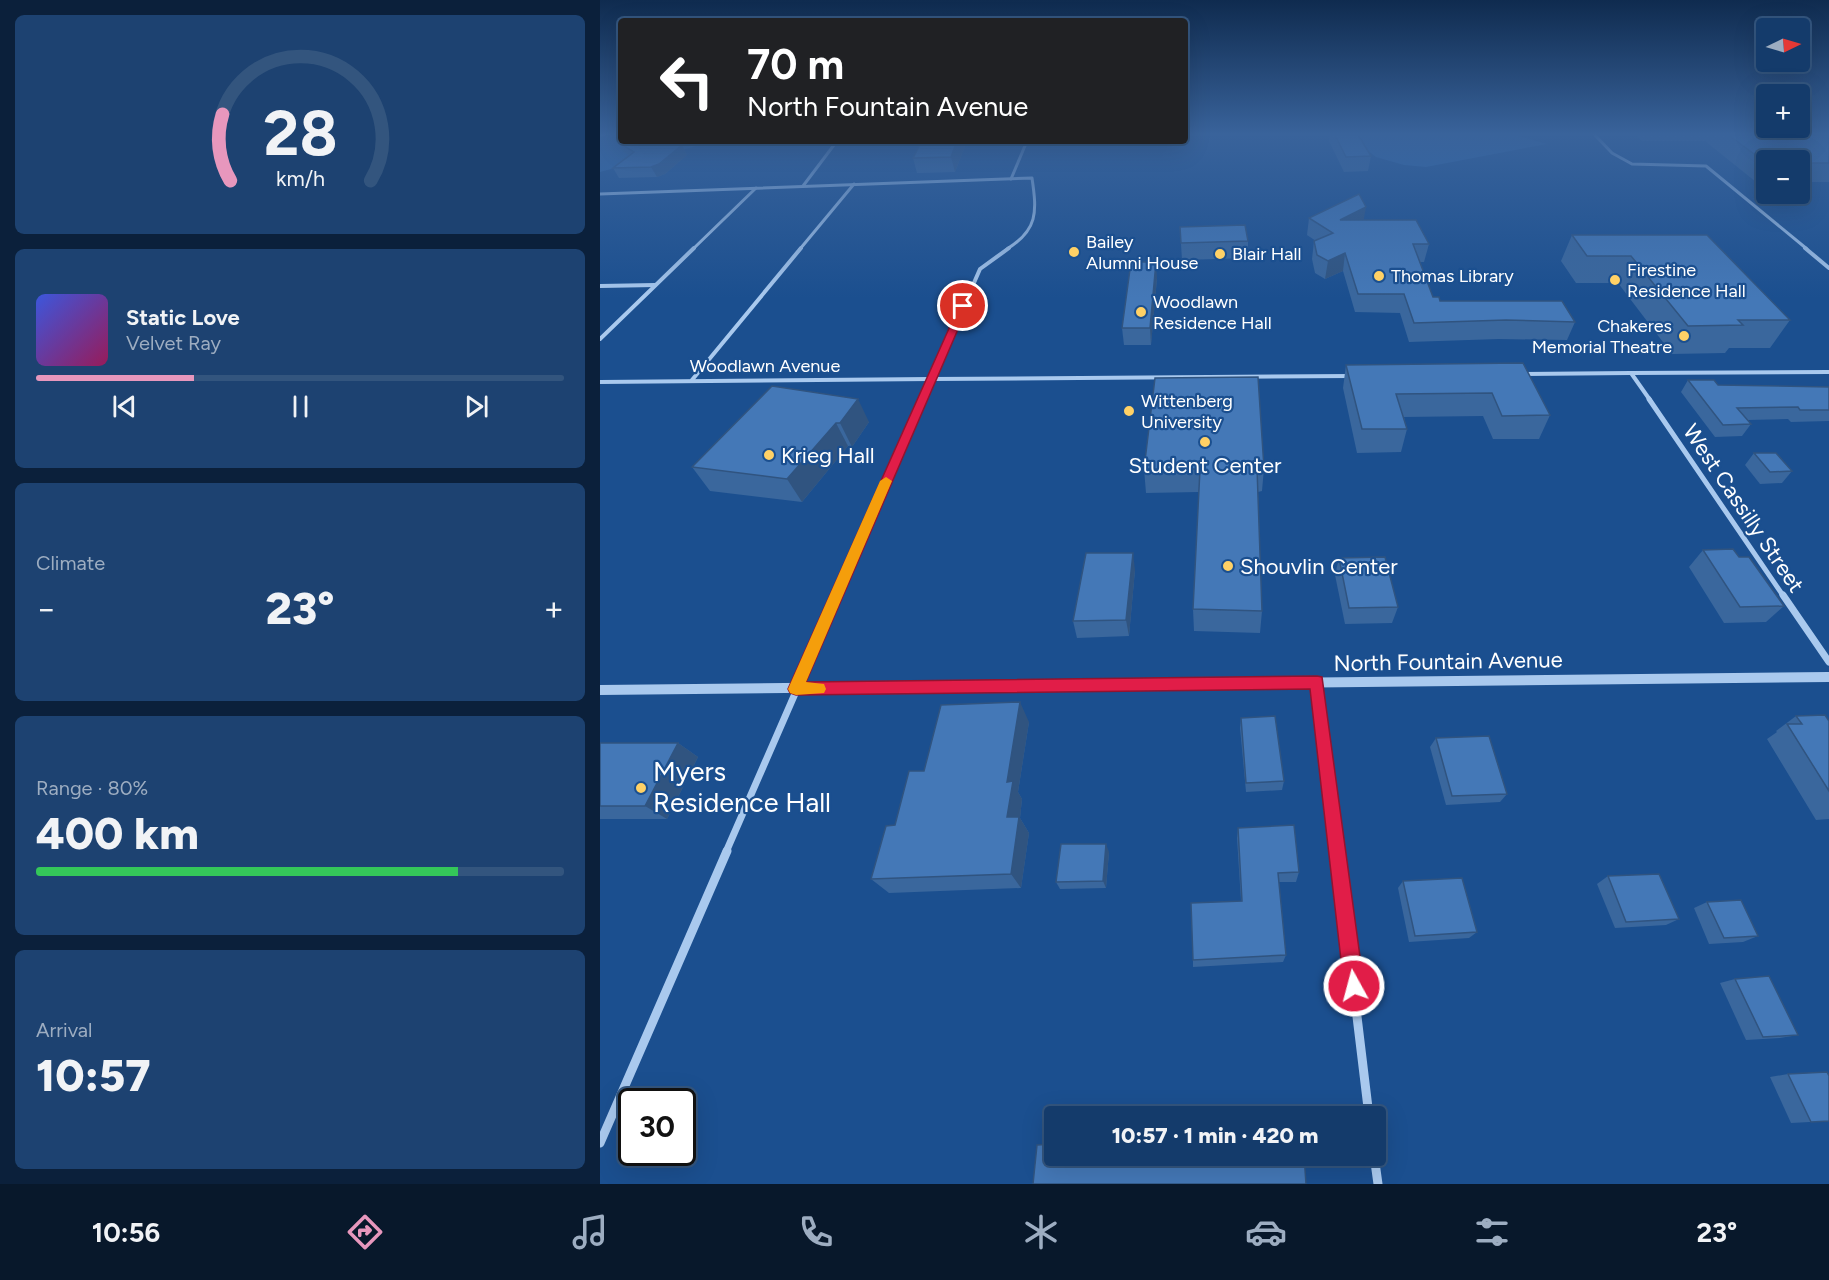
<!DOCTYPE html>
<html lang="en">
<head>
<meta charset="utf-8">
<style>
	:root { --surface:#143b6b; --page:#1d4271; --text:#f1f3f6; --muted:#9dadc1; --line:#33557e; --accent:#e797bd }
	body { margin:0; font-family:Figtree,sans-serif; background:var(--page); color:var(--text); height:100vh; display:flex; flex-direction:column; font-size:22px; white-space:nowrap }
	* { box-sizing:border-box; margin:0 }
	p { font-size:20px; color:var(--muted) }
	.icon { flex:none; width:33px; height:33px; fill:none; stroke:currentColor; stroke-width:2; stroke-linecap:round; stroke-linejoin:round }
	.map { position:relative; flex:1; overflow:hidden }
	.sheet { display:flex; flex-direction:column; gap:15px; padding:15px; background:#0b203b; width:600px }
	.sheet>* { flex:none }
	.banner { position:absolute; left:18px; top:18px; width:570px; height:126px; border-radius:6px; box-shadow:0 6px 24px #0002,0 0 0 2px var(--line); background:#202124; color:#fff; overflow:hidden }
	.needle { width:39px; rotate:85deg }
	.fabs { position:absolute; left:1156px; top:18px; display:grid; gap:12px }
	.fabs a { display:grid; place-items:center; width:54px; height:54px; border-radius:6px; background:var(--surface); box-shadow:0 6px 24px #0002,0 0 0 2px var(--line); font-size:30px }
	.speed { position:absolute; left:18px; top:1088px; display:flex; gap:12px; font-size:30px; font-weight:700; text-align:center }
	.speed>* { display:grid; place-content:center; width:78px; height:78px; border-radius:50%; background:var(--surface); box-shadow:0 6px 24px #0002,0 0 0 2px var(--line); line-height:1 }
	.speed .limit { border:3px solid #111; border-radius:9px; background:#fff; color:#111 }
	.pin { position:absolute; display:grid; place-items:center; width:51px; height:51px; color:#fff; margin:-26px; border:3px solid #fff; border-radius:50%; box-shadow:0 2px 6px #0007 }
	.me { position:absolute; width:66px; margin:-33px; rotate:353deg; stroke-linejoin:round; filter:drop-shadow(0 0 4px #0008) }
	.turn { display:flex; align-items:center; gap:21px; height:126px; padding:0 30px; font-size:27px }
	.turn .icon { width:78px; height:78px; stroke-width:2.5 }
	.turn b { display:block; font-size:42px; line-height:51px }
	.big { font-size:45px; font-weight:800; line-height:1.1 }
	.sheet .card { flex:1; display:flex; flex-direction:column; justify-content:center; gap:9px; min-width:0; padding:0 21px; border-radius:9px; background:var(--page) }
	.sheet .dial { align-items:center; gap:0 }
	.dial svg { height:156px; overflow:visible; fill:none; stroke:var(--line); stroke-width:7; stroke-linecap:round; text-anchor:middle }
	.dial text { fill:var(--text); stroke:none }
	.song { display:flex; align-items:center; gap:18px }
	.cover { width:72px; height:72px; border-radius:9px; background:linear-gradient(135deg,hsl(230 70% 55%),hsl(330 70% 35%)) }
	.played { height:6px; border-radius:3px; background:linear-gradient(90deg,var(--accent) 30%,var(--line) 30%) }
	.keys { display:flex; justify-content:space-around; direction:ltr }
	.heat { display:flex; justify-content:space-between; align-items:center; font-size:33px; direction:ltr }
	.charge { height:9px; border-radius:4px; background:linear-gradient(90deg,#34c759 80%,var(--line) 0) }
	.trip { position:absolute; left:444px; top:1106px; width:342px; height:60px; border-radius:6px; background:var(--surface); box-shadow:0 6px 24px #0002,0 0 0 2px var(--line); font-weight:800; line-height:60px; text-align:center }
	.tab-bar { display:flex; height:96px; justify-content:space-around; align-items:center; background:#08182b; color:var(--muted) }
	.tab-bar .icon { width:42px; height:42px }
	.tab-bar .current { color:var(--accent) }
	.tab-bar b { font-size:27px; color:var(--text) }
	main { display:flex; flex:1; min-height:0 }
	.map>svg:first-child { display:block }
</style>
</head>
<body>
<main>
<section class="sheet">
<div class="card dial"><svg viewBox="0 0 100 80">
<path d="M14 69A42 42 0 1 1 86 69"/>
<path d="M14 69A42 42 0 0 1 10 35" stroke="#e797bd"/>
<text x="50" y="56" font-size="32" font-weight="700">28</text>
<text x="50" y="72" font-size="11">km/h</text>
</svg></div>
<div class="card">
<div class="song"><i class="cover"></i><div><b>Static Love</b><p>Velvet Ray</p></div></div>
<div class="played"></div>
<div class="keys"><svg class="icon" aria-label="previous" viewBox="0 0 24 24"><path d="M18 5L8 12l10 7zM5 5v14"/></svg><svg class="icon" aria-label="pause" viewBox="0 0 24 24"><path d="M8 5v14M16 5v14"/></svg><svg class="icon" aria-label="next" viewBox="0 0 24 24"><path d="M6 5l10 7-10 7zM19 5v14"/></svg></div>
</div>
<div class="card"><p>Climate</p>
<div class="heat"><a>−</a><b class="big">23°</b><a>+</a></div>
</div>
<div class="card"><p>Range · 80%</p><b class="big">400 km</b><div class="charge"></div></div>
<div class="card"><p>Arrival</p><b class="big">10:57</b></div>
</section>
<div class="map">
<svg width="1229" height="1184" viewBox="0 0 1229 1184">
	<rect width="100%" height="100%" fill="#1b4f8f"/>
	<!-- green -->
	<g fill="#2e69ad">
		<path d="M0,133H21V141H115L0,172Z"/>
		<path d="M723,133H908L947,144L826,167L804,165L776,157L759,144Z"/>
	</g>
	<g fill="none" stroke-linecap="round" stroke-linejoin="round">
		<!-- pedestrian -->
		<g stroke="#a9c9ee" stroke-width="4">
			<path d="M922,374L1031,373"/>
			<path d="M331,379L751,376"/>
		</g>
		<!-- minor-far4 -->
		<g stroke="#a9c9ee" stroke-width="3">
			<path d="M993,133L1012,153L1032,164L1106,166L1207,249"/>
			<path d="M0,135L10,133"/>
			<path d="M411,179L427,141"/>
			<path d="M203,186L237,141"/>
			<path d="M0,194L432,178C437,212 438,230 407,249"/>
			<path d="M93,249L156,188"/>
			<path d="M200,249L254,184"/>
		</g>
		<!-- minor-far3 -->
		<g stroke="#a9c9ee" stroke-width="4">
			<path d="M1205,248L1229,268"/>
			<path d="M0,286L55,285"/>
			<path d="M0,339L94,248"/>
			<path d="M1031,373L1050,400"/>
			<path d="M1031,373L1229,372"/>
			<path d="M92,380L201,248"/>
			<path d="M0,382L331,379"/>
			<path d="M323,400L380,269L409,248"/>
		</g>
		<!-- minor-far2 -->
		<g stroke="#a9c9ee" stroke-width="5">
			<path d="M1049,399L1184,597"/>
			<path d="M237,597L323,399"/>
		</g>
		<!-- minor-far1 -->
		<g stroke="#a9c9ee" stroke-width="7">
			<path d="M1183,595L1229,662"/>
			<path d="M717,682L737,852"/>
			<path d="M126,852L238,595"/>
		</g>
		<!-- minor -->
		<g stroke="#a9c9ee" stroke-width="9">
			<path d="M737,851L769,1116"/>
			<path d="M0,1143L127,851"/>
			<path d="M774,1155L778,1184"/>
		</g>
		<!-- tertiary -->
		<path fill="#a9c9ee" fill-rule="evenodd" d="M1229,672V682L0,695V685Z"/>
	</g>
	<!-- wall -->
	<g fill="#3a679d">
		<path d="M730,133H757L771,156L768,171L744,172L729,141Z"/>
		<path d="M1032,133H1229V182H1200V160H1167V182H1156L1105,141H1042Z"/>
		<path d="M367,141L355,172L317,173L313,158Z"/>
		<path d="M18,142L82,145L87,155L65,174L57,177L19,178L13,168L29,155L24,152Z"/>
		<path d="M709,218L764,220L829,244L824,262H820L833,297L840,301L975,322L967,340L899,339L809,342L800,313L755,312L743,271L725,279L715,273L712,259L714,241H716L707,235Z"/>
		<path d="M580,227L648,241V258L582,260Z"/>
		<path d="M972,235H1107L1190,320L1170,348H1129L1125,353L1072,354L1018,283H976L961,261Z"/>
		<path d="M557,278L551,345H524L522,328Z"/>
		<path d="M923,363L950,415L939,439H893L883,416L804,417L807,429L801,452L757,453L743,388L746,365Z"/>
		<path d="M1088,380L1118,385L1229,387V421L1191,422L1188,419L1147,420L1151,424L1142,436L1115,437L1081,392Z"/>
		<path d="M172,386L269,422L252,447L248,446L202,502L110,491L92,467Z"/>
		<path d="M1154,453L1192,471L1182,483L1160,484L1145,465Z"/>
		<path d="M664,468L662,491L658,492L662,611L660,633L594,631L593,609L599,492L546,493L544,469Z"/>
		<path d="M1103,550L1139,557L1184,606L1166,622L1124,623L1089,567Z"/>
		<path d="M739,558L798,607L792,623L745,624L735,575Z"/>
		<path d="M535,570L529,636L477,638L473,621Z"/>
		<path d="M1196,716L1229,721V819L1216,820L1167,739L1177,732L1176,731Z"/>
		<path d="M641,718L684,781L682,790L646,792L640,728Z"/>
		<path d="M429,722L418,792L422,799L420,818L429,833L421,888L289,893L271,879L295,825L324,771Z"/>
		<path d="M836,738L907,794L900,802L846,805L830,747Z"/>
		<path d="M0,743H78L98,757L67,819H0Z"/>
		<path d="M638,828L699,872L696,882H679L686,955L683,962L593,967V960L641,901L637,838Z"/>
		<path d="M509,852L506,888L460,889L456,882Z"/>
		<path d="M1008,876L1079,919L1066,925L1015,928L997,884Z"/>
		<path d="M803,881L877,932L869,938L809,942L798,888Z"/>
		<path d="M1107,902L1158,936L1143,942L1109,944L1094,908Z"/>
		<path d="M1135,979L1198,1035L1180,1038L1146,1040L1120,983Z"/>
		<path d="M1188,1074L1229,1121L1191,1123L1170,1077Z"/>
	</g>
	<!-- shaded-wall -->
	<g fill="#305480">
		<path d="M357,141H367L355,172L351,157Z"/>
		<path d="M82,145L87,155L65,174L57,177L51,167Z"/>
		<path d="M766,207L763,224L740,220Z"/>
		<path d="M745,253L743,271L725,279L728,261Z"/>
		<path d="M556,262L557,278L551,345L550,328Z"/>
		<path d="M258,399L269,422L252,447L240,423Z"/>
		<path d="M236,423L248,446L202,502L187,479Z"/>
		<path d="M533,553L535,570L529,636L526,620Z"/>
		<path d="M420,702L429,722L418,792L422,799L420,818L429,833L421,888L411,874L407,817V782Z"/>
		<path d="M78,743L98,757L67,819L45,806Z"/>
		<path d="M506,844L509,852L506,888L503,881Z"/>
	</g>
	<!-- building -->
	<g fill="#4478b7" stroke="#305480" stroke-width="1.5">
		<path d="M734,133H757L771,156L746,157Z"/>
		<path d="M1126,133H1229V163H1200V160H1167V163H1166Z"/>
		<path d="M22,141H75L82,145L59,164L51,167L13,168L34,152L18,142Z"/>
		<path d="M322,141H357L351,157L313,158Z"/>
		<path d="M759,194L766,207L740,220H816L829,244H813L833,297H839L840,301H962L975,322L906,320L814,323L804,294H758L745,253L728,261L717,255L714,241L733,233L709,218Z"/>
		<path d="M645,225L648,241L581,243L580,227Z"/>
		<path d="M972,235H1107L1190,320H1138L1143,325L1088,326L1031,256H987Z"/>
		<path d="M531,262H556L550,328H522Z"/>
		<path d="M923,363L950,415L902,416L892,393L796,394L807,429H762L746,365Z"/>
		<path d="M658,377L664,468H657L662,611L593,609L600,469H544L555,378Z"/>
		<path d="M1088,380H1114L1118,385L1229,387V410H1200L1198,407L1137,408L1151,424L1123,425Z"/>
		<path d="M172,386L258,399L240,423H236L187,479L92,467Z"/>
		<path d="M1154,453H1176L1192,471L1170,472Z"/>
		<path d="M1133,549L1139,557H1149L1184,606L1140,607L1103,550Z"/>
		<path d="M486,553H533L526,620L473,621Z"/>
		<path d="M785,557L798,607L749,608L739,558Z"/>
		<path d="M420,702L407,782L413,781L407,817H419L411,874L271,879L286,826L295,825L309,771H324L341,705Z"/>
		<path d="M1225,715L1229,721V791L1187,724H1202L1196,716Z"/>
		<path d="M675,716L684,781L646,783L641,718Z"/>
		<path d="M889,736L907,794L852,796L836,738Z"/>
		<path d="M0,743H78L45,806H0Z"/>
		<path d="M694,825L699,872L678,873L686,955L593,960L591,903L642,901L638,828Z"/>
		<path d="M461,844H506L503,881L456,882Z"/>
		<path d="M1059,874L1079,919L1026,922L1008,876Z"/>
		<path d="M862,878L877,932L815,936L803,881Z"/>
		<path d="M1141,900L1158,936L1124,938L1107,902Z"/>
		<path d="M1169,976L1198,1035L1163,1037L1135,979Z"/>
		<path d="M1227,1072L1229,1076V1121L1211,1122L1188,1074Z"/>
		<path d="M454,1144V1155H704L706,1184H433L437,1145Z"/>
	</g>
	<!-- sky -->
	<linearGradient id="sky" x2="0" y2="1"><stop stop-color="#0f2b4f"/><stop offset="0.45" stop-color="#39639b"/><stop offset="1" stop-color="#39639b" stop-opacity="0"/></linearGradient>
	<rect width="1229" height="298" fill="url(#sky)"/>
	<!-- route -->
	<path fill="#e11d48" stroke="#92132f" stroke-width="1.5" d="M363,303L368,306L206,682L717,676L722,677L764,986L761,993L754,996L747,993L744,986L710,689L196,695L190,693L188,689L359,306Z"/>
	<!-- slow -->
	<path fill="#f59e0b" d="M286,477L292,481L206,682L224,684L226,689L224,693L196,695L190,693L188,689L280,481Z"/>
	<!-- markers -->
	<g fill="#ffd166" stroke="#1b4f8f" stroke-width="2">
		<circle cx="474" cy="252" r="6"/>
		<circle cx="620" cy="254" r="6"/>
		<circle cx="779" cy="276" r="6"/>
		<circle cx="1015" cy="280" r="6"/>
		<circle cx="541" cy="312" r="6"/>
		<circle cx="1084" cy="336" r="6"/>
		<circle cx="529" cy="411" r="6"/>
		<circle cx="605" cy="442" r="6"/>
		<circle cx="169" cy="455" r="6"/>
		<circle cx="628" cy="566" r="6"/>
		<circle cx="41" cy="788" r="6"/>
	</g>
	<g text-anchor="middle" stroke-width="4.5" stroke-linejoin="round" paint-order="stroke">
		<!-- far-poi labels -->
		<g font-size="18" fill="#fff" stroke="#1b4f8f" text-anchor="start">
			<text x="486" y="248">Bailey<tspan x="486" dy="21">Alumni House</tspan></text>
			<text x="632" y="260">Blair Hall</text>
			<text x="1027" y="276">Firestine<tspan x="1027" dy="21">Residence Hall</tspan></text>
			<text x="791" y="282">Thomas Library</text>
			<text x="553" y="308">Woodlawn<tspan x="553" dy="21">Residence Hall</tspan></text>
			<text x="1072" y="332" text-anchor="end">Chakeres<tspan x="1072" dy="21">Memorial Theatre</tspan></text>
			<text x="541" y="407">Wittenberg<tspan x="541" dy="21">University</tspan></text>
		</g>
		<!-- far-street labels -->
		<g font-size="18" fill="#fff" stroke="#1b4f8f">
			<text x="165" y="372">Woodlawn Avenue</text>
		</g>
		<!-- poi labels -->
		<g font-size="22" fill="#fff" stroke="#1b4f8f" text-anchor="start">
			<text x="181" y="463">Krieg Hall</text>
			<text x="605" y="473" text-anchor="middle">Student Center</text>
			<text x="640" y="574">Shouvlin Center</text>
		</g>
		<!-- street labels -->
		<g font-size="22" fill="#fff" stroke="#1b4f8f">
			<text transform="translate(1144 508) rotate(56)" y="8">West Cassilly Street</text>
			<text transform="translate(848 661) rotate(-1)" y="8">North Fountain Avenue</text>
		</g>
		<!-- near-poi labels -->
		<g font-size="27" fill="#fff" stroke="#1b4f8f" text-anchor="start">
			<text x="53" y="781">Myers<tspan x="53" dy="31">Residence Hall</tspan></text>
		</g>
	</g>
</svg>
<div class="fabs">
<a><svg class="needle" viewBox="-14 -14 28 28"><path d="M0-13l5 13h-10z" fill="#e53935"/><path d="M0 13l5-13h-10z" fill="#9dadc1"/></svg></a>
<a>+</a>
<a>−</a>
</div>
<div class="speed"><div class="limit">30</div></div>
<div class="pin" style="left:363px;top:306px;background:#d93025"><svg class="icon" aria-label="arrive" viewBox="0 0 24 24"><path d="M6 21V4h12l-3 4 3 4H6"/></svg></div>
<svg class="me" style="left:754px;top:986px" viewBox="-20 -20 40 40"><circle r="17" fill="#e11d48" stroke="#fff" stroke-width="3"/><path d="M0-11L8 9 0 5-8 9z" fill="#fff"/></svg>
<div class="trip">10:57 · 1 min · 420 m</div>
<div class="banner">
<div class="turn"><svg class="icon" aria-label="left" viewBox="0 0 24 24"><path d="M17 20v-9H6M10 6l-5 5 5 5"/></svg><div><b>70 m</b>North Fountain Avenue</div></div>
</div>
</div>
</main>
<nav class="tab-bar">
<b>10:56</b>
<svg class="icon current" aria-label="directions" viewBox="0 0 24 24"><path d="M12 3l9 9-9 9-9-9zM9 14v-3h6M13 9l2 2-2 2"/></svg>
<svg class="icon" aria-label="music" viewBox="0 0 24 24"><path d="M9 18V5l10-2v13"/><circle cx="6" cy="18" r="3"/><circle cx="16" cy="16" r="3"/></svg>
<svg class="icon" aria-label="phone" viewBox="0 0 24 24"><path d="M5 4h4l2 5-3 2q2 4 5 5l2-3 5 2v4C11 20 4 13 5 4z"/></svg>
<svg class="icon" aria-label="climate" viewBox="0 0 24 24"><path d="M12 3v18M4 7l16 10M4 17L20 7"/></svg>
<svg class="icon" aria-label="car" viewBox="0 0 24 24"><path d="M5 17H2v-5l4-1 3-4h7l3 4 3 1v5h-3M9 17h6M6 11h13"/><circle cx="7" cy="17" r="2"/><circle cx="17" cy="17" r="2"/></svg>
<svg class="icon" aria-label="filters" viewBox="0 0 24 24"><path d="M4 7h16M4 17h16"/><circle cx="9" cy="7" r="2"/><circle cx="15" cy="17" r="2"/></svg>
<b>23°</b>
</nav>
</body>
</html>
